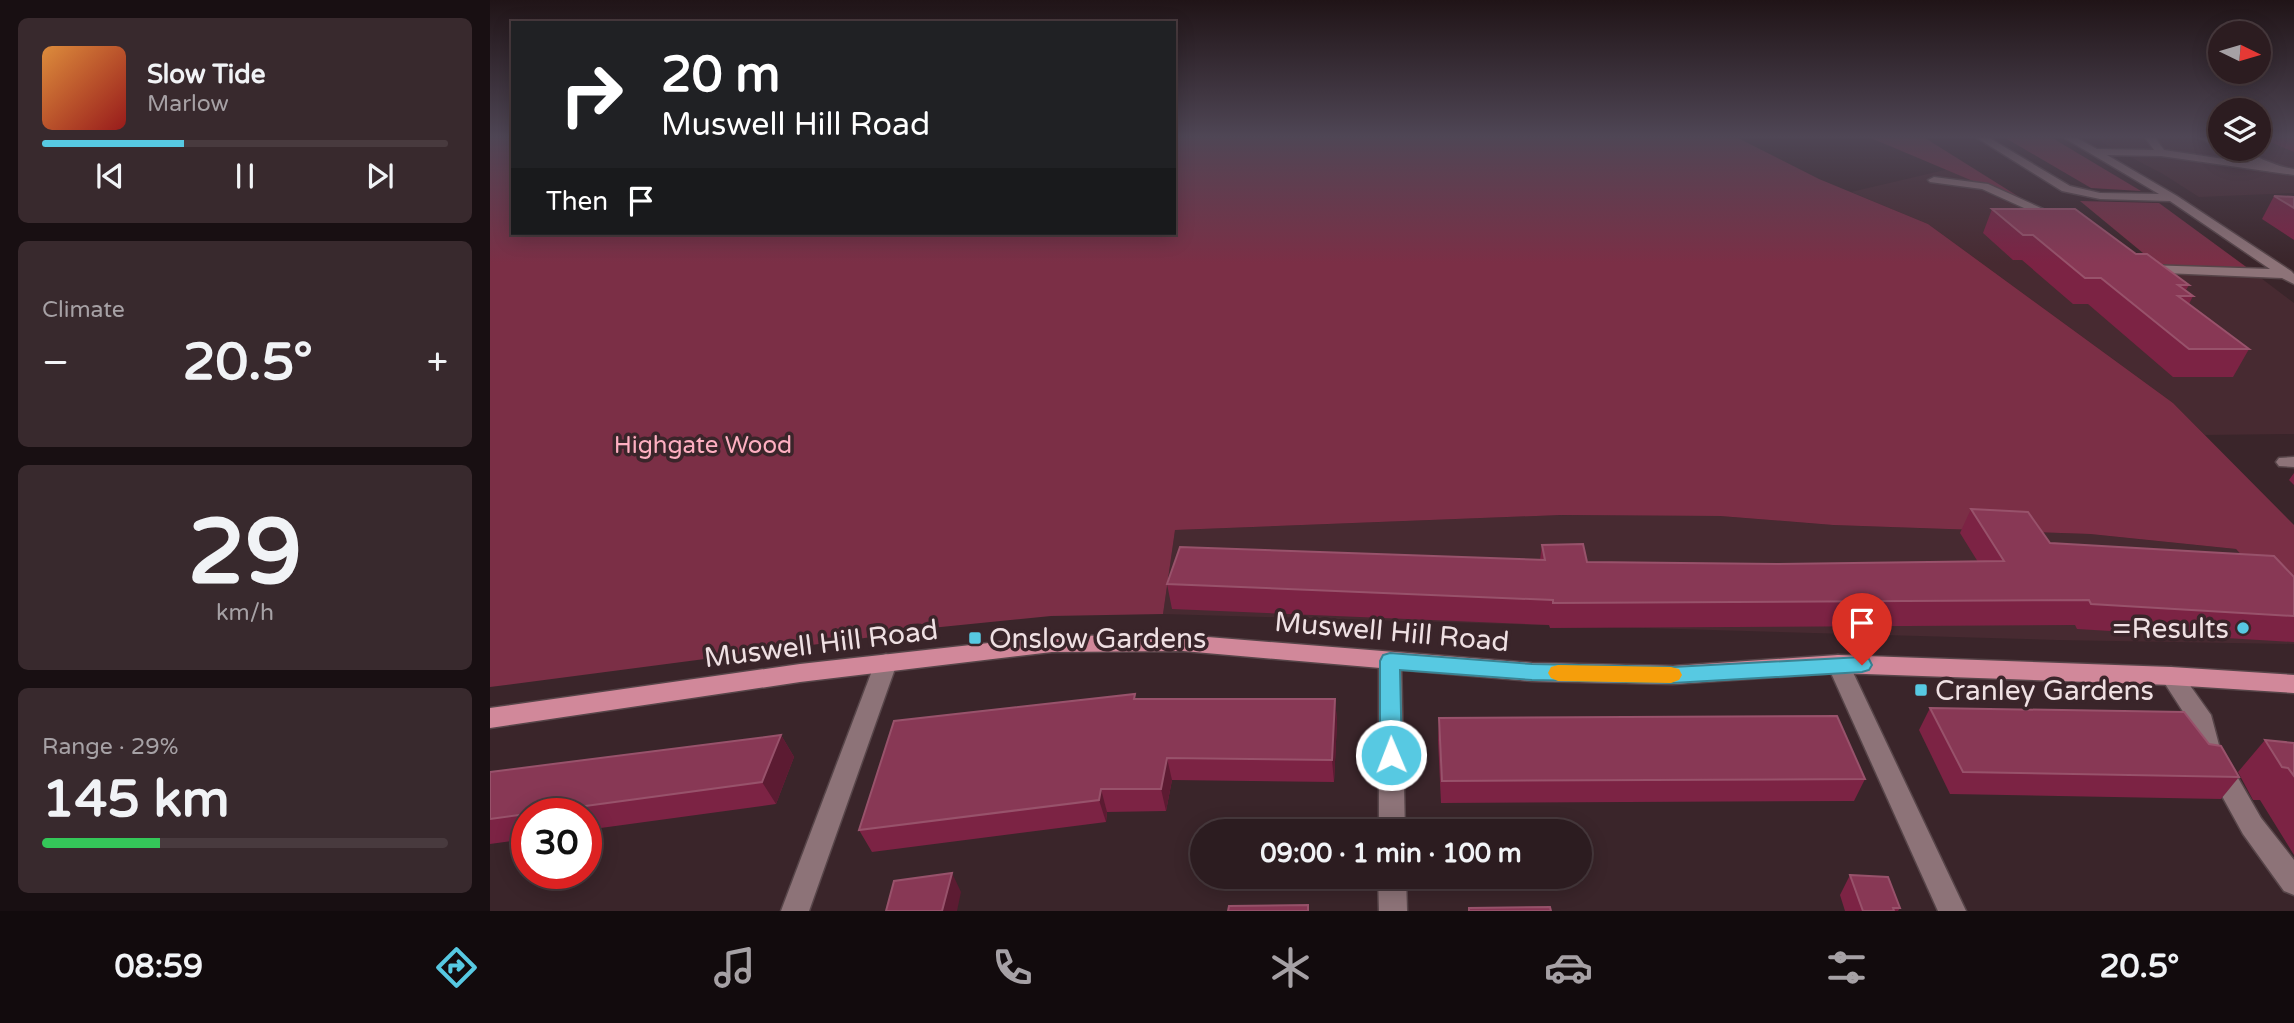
<!DOCTYPE html>
<html lang="en">
<head>
<meta charset="utf-8">
<style>
	:root { --surface:#2c1c20; --page:#38292d; --text:#f1f3f6; --muted:#a6a1a5; --line:#483a3e; --accent:#57c9e2 }
	body { margin:0; font-family:"Varela Round",sans-serif; background:var(--page); color:var(--text); height:100vh; display:flex; flex-direction:column; font-size:26px; white-space:nowrap }
	* { box-sizing:border-box; margin:0 }
	p { font-size:23px; color:var(--muted) }
	.icon { flex:none; width:38px; height:38px; fill:none; stroke:currentColor; stroke-width:2; stroke-linecap:round; stroke-linejoin:round }
	.map { position:relative; flex:1; overflow:hidden }
	.side { display:flex; flex-direction:column; gap:18px; padding:18px; background:#180f12; width:490px }
	.side>* { flex:none }
	.hud { position:absolute; left:21px; top:21px; width:665px; height:214px; border-radius:0px; box-shadow:0 4px 18px #0003,0 0 0 2px var(--line); background:#202124; color:#fff; overflow:hidden }
	.needle { width:46px; rotate:95deg }
	.tools { position:absolute; left:1718px; top:21px; display:grid; gap:14px }
	.tools a { display:grid; place-items:center; width:63px; height:63px; border-radius:50%; background:var(--surface); box-shadow:0 4px 18px #0003,0 0 0 2px var(--line); font-size:35px }
	.speed { position:absolute; left:21px; top:798px; display:flex; gap:14px; font-size:35px; font-weight:700; text-align:center }
	.speed>* { display:grid; place-content:center; width:91px; height:91px; border-radius:50%; background:var(--surface); box-shadow:0 4px 18px #0003,0 0 0 2px var(--line); line-height:1 }
	.speed .limit { border:10px solid #d22; background:#fff; color:#111 }
	.pin { position:absolute; display:grid; place-items:center; width:60px; height:60px; color:#fff; margin:-72px -30px; border-radius:50% 50% 50% 0; rotate:-45deg; box-shadow:0 0 7px #0007 }
	.pin .icon { rotate:45deg }
	.me { position:absolute; width:77px; margin:-38px; rotate:359deg; stroke-linejoin:round; filter:drop-shadow(0 0 5px #0008) }
	.turn { display:flex; align-items:center; gap:24px; height:147px; padding:0 35px; font-size:32px }
	.turn .icon { width:91px; height:91px; stroke-width:2.5 }
	.turn b { display:block; font-size:49px; line-height:60px }
	.then { display:flex; align-items:center; height:66px; padding:0 35px; background:#0003; gap:14px; font-size:26px }
	.big { font-size:52px; font-weight:800; line-height:1.1 }
	.side .tile { flex:1; display:flex; flex-direction:column; justify-content:center; gap:10px; min-width:0; padding:0 24px; border-radius:10px; background:var(--page) }
	.side .dial { align-items:center; gap:0 }
	.dial b { font-size:91px; line-height:1 }
	.song { display:flex; align-items:center; gap:21px }
	.cover { width:84px; height:84px; border-radius:10px; background:linear-gradient(135deg,hsl(30 70% 55%),hsl(0 70% 35%)) }
	.played { height:7px; border-radius:4px; background:linear-gradient(90deg,var(--accent) 35%,var(--line) 35%) }
	.keys { display:flex; justify-content:space-around; direction:ltr }
	.heat { display:flex; justify-content:space-between; align-items:center; font-size:38px; direction:ltr }
	.charge { height:10px; border-radius:5px; background:linear-gradient(90deg,#34c759 29%,var(--line) 0) }
	.trip { position:absolute; left:700px; top:819px; width:402px; height:70px; border-radius:35px; background:var(--surface); box-shadow:0 4px 18px #0003,0 0 0 2px var(--line); font-weight:800; line-height:70px; text-align:center }
	.tabs { display:flex; height:112px; justify-content:space-around; align-items:center; background:#120b0d; color:var(--muted) }
	.tabs .icon { width:49px; height:49px }
	.tabs .on { color:var(--accent) }
	.tabs b { font-size:32px; color:var(--text) }
	main { display:flex; flex:1; min-height:0 }
	.map>svg:first-child { display:block }
</style>
</head>
<body>
<main>
<section class="side">
<div class="tile">
<div class="song"><i class="cover"></i><div><b>Slow Tide</b><p>Marlow</p></div></div>
<div class="played"></div>
<div class="keys"><svg class="icon" aria-label="previous" viewBox="0 0 24 24"><path d="M18 5L8 12l10 7zM5 5v14"/></svg><svg class="icon" aria-label="pause" viewBox="0 0 24 24"><path d="M8 5v14M16 5v14"/></svg><svg class="icon" aria-label="next" viewBox="0 0 24 24"><path d="M6 5l10 7-10 7zM19 5v14"/></svg></div>
</div>
<div class="tile"><p>Climate</p>
<div class="heat"><a>−</a><b class="big">20.5°</b><a>+</a></div>
</div>
<div class="tile dial"><b>29</b><p>km/h</p></div>
<div class="tile"><p>Range · 29%</p><b class="big">145 km</b><div class="charge"></div></div>
</section>
<div class="map">
<svg width="1804" height="911" viewBox="0 0 1804 911">
	<rect width="100%" height="100%" fill="#3a252a"/>
	<!-- built -->
	<g fill="#472a31">
		<path d="M1600,136H1731V149H1769V136H1804V193L1709,197L1673,174Z"/>
		<path d="M1459,169L1670,267L1759,269L1804,303V434L1715,435L1683,403L1438,224L1361,192Z"/>
		<path d="M1071,515L1230,516L1343,525L1600,534L1746,549L1804,613V644L1567,640L673,614L685,530Z"/>
	</g>
	<!-- green -->
	<g fill="#7b2f46">
		<path d="M0,136H23V233H684V136H1244L1329,179L1438,224L1683,403L1804,525V613L1746,549L1600,534L1343,525L1230,516L1071,515L685,530L673,614L561,616L441,628C427,619 417,625 405,634L0,687Z"/>
		<path d="M1376,136L1435,138L1547,208Z"/>
		<path d="M1512,136H1559L1651,191L1601,188Z"/>
		<path d="M1590,201L1669,203L1759,269L1670,267Z"/>
	</g>
	<g fill="none" stroke-linecap="round" stroke-linejoin="round">
		<defs>
			<g id="minor">
				<path d="M1484,136H1496L1580,186L1610,193L1669,194L1571,136H1583L1607,149L1664,150L1654,136H1664L1674,150L1760,163L1733,149C1757,148 1779,166 1804,169V175L1671,156L1617,155L1687,196L1801,271L1804,274V284L1792,278L1651,272L1649,269L1656,265L1780,269L1680,201L1610,199L1572,191Z"/>
				<path d="M1704,136H1717L1731,142L1732,149Z"/>
				<path d="M1444,177L1498,184L1573,218L1563,221L1492,189L1440,182L1438,180Z"/>
				<path d="M1804,457V467L1789,466L1786,462L1789,458Z"/>
				<path d="M900,652L908,655L911,661L915,831H889V661L892,655Z"/>
				<path d="M396,654L404,657L407,663L319,911H291L385,663L388,657Z"/>
				<path d="M1348,655L1356,658L1359,664L1476,911H1448L1337,664L1340,658Z"/>
				<path d="M1681,667L1689,670L1721,715L1729,745L1771,818L1804,860V895L1794,891L1753,834L1705,747L1701,724L1670,676L1673,670Z"/>
				<path d="M888,877H916L917,911H889Z"/>
			</g>
			<path id="major" d="M693,635L1042,663L1183,666L1348,655L1681,667L1804,675V693L1681,685L1348,673L1183,684L1042,681L693,651L562,652L310,682L0,728V708L310,664L562,636Z"/>
		</defs>
		<!-- minor casing -->
		<use href="#minor" stroke="#574549" stroke-width="3"/>
		<!-- major casing -->
		<use href="#major" stroke="#574549" stroke-width="3"/>
		<!-- minor -->
		<use href="#minor" fill="#8d7378" fill-rule="evenodd"/>
		<!-- major -->
		<use href="#major" fill="#d1889a" fill-rule="evenodd"/>
	</g>
	<!-- wall -->
	<g fill="#7c2344">
		<path d="M1769,136H1804V152L1769,137Z"/>
		<path d="M1784,196L1804,197V240L1772,219Z"/>
		<path d="M1502,209L1646,254L1699,285L1696,290L1703,296L1699,304L1759,349L1743,377H1683L1598,304H1583L1532,260H1523L1493,233Z"/>
		<path d="M1804,473V485L1799,480Z"/>
		<path d="M1481,509L1560,543L1804,577V642L1587,629L1585,625L1060,628L1059,625L682,609L677,584L1050,560L1052,545L1097,562L1287,564L1488,562L1470,533Z"/>
		<path d="M646,699H845L847,722L844,782L682,780L676,811L617,812L616,822L382,852L369,830Z"/>
		<path d="M1440,708L1719,744L1749,777L1731,799L1460,794L1429,730Z"/>
		<path d="M949,718L1375,779L1364,801L951,803L948,740Z"/>
		<path d="M291,735L304,757L286,804L96,830V814H37V839L0,844V772Z"/>
		<path d="M1775,740L1804,743V855L1770,800H1763L1748,772Z"/>
		<path d="M1360,875L1410,908L1408,911H1355L1350,895Z"/>
	</g>
	<!-- shaded-wall -->
	<g fill="#5c1b32">
		<path d="M845,699L847,722L844,782L842,760Z"/>
		<path d="M291,735L304,757L286,804L272,782Z"/>
		<path d="M677,758L682,780L676,811L671,789Z"/>
		<path d="M611,789L617,812L616,822L609,800Z"/>
		<path d="M462,873L471,892L467,911H452Z"/>
	</g>
	<!-- building -->
	<g fill="#883855" stroke="#98526b" stroke-width="2">
		<path d="M1784,196L1804,197V208Z"/>
		<path d="M1502,209H1585L1646,254H1657L1699,285H1688L1703,296H1688L1759,349H1699L1611,278H1595L1543,235H1533Z"/>
		<path d="M1481,509L1538,512L1560,543L1784,556L1804,577V616L1601,604L1599,600L1063,603V600L677,584L690,547L1055,560L1052,545L1093,544L1097,562L1287,564L1514,561Z"/>
		<path d="M645,694L644,699H845L842,760L677,758L671,789H611L609,800L369,830L404,721Z"/>
		<path d="M1440,708L1694,712L1719,744L1731,746L1749,777L1473,772Z"/>
		<path d="M1347,716L1375,779L952,781L949,718Z"/>
		<path d="M291,735L272,782L0,819V772Z"/>
		<path d="M1775,740L1804,743V776L1798,768L1792,767Z"/>
		<path d="M462,873L452,911H396L404,881Z"/>
		<path d="M1360,875L1398,877L1410,908H1403L1404,911H1373Z"/>
		<path d="M818,905V911H738L739,906Z"/>
		<path d="M1060,907L1061,911H979V908Z"/>
	</g>
	<!-- sky -->
	<linearGradient id="sky" x2="0" y2="1"><stop stop-color="#201417"/><stop offset="0.52" stop-color="#4f4655"/><stop offset="1" stop-color="#4f4655" stop-opacity="0"/></linearGradient>
	<rect width="1804" height="263" fill="url(#sky)"/>
	<!-- route -->
	<path fill="#57c9e2" stroke="#398393" stroke-width="2" d="M900,653L1042,664L1183,667L1372,657L1379,659L1382,665L1379,670L1372,672L1183,683L1042,680L910,670L912,755L909,761L901,764L893,761L890,755V661L893,655Z"/>
	<!-- slow -->
	<path fill="#f59e0b" d="M1068,665L1181,667L1189,669L1192,675L1189,680L1181,683L1068,681L1061,678L1058,673L1061,667Z"/>
	<!-- markers -->
	<g fill="#57c9e2" stroke="#3a252a" stroke-width="2.5">
		<circle cx="1753" cy="628" r="7"/>
		<rect x="478" y="631" width="14" height="14" rx="3.5"/>
		<rect x="1424" y="683" width="14" height="14" rx="3.5"/>
	</g>
	<g text-anchor="middle" stroke-width="7" stroke-linejoin="round" paint-order="stroke">
		<!-- park labels -->
		<g font-size="24" fill="#feafc1" stroke="#3a252a">
			<text x="213" y="453">Highgate Wood</text>
		</g>
		<!-- near-poi labels -->
		<g font-size="28" fill="#efe0e3" stroke="#3a252a" text-anchor="start">
			<text x="1739" y="638" text-anchor="end">=Results</text>
			<text x="499" y="648">Onslow Gardens</text>
			<text x="1445" y="700">Cranley Gardens</text>
		</g>
		<!-- near-street labels -->
		<g font-size="28" fill="#efe0e3" stroke="#3a252a">
			<text transform="translate(902 631) rotate(5)" y="10">Muswell Hill Road</text>
			<text transform="translate(331 643) rotate(-7)" y="10">Muswell Hill Road</text>
		</g>
	</g>
</svg>
<div class="tools">
<a><svg class="needle" viewBox="-14 -14 28 28"><path d="M0-13l5 13h-10z" fill="#e53935"/><path d="M0 13l5-13h-10z" fill="#a6a1a5"/></svg></a>
<a><svg class="icon" aria-label="layers" viewBox="0 0 24 24"><path d="M12 4l9 5-9 5-9-5zM3 14l9 5 9-5"/></svg></a>
</div>
<div class="speed"><div class="limit">30</div></div>
<div class="pin" style="left:1372px;top:665px;background:#d93025"><svg class="icon" aria-label="arrive" viewBox="0 0 24 24"><path d="M6 21V4h12l-3 4 3 4H6"/></svg></div>
<svg class="me" style="left:901px;top:755px" viewBox="-20 -20 40 40"><circle r="17" fill="#57c9e2" stroke="#fff" stroke-width="3"/><path d="M0-11L8 9 0 5-8 9z" fill="#fff"/></svg>
<div class="trip">09:00 · 1 min · 100 m</div>
<div class="hud">
<div class="turn"><svg class="icon" aria-label="right" viewBox="0 0 24 24"><path d="M7 20v-9h11M14 6l5 5-5 5"/></svg><div><b>20 m</b>Muswell Hill Road</div></div>
<div class="then">Then<svg class="icon" aria-label="arrive" viewBox="0 0 24 24"><path d="M6 21V4h12l-3 4 3 4H6"/></svg></div>
</div>
</div>
</main>
<nav class="tabs">
<b>08:59</b>
<svg class="icon on" aria-label="directions" viewBox="0 0 24 24"><path d="M12 3l9 9-9 9-9-9zM9 14v-3h6M13 9l2 2-2 2"/></svg>
<svg class="icon" aria-label="music" viewBox="0 0 24 24"><path d="M9 18V5l10-2v13"/><circle cx="6" cy="18" r="3"/><circle cx="16" cy="16" r="3"/></svg>
<svg class="icon" aria-label="phone" viewBox="0 0 24 24"><path d="M5 4h4l2 5-3 2q2 4 5 5l2-3 5 2v4C11 20 4 13 5 4z"/></svg>
<svg class="icon" aria-label="climate" viewBox="0 0 24 24"><path d="M12 3v18M4 7l16 10M4 17L20 7"/></svg>
<svg class="icon" aria-label="car" viewBox="0 0 24 24"><path d="M5 17H2v-5l4-1 3-4h7l3 4 3 1v5h-3M9 17h6M6 11h13"/><circle cx="7" cy="17" r="2"/><circle cx="17" cy="17" r="2"/></svg>
<svg class="icon" aria-label="filters" viewBox="0 0 24 24"><path d="M4 7h16M4 17h16"/><circle cx="9" cy="7" r="2"/><circle cx="15" cy="17" r="2"/></svg>
<b>20.5°</b>
</nav>
</body>
</html>
